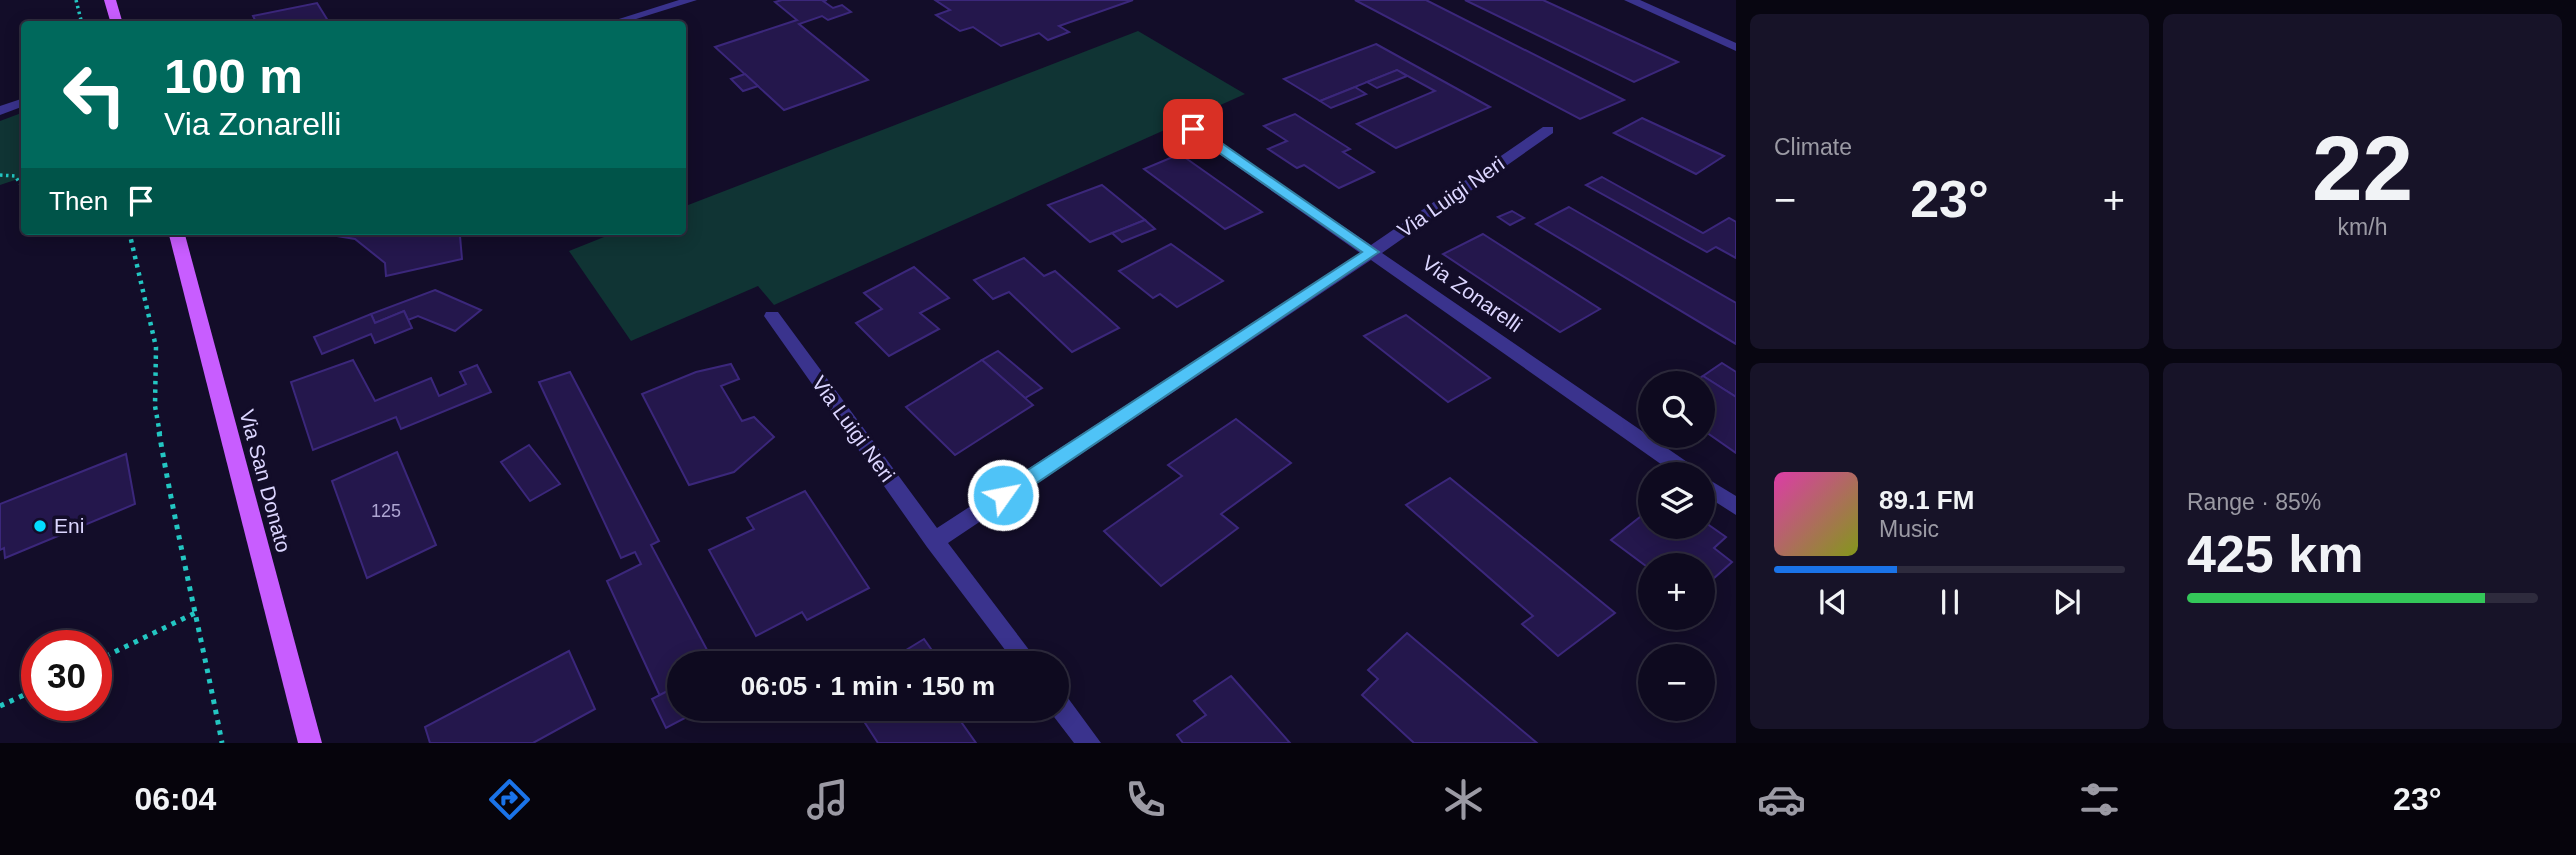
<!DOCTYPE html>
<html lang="en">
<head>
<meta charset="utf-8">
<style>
	:root { --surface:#0e0a1f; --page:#171328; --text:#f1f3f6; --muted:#9b9aa4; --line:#2e2b3d; --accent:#1a73e8 }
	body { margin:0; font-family:Arial,sans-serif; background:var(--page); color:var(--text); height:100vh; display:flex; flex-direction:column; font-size:26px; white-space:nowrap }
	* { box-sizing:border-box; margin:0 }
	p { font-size:23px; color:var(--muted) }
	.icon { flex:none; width:38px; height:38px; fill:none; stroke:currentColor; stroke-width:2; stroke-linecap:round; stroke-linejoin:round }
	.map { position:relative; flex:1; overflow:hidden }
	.drawer { display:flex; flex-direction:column; gap:14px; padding:14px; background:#080611; width:840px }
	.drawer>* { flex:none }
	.guide { position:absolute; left:21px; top:21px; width:665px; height:214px; border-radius:7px; box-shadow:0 4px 18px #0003,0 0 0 2px var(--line); background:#00695c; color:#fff; overflow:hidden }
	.controls { position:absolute; left:1638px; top:371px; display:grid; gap:14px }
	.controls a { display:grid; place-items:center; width:77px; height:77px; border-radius:50%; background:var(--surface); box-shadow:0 4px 18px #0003,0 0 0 2px var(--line); font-size:35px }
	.speed { position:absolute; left:21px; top:630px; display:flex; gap:14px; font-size:35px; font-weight:700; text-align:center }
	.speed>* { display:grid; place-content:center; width:91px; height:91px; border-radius:50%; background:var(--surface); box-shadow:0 4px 18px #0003,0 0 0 2px var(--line); line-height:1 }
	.speed .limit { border:10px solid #d22; background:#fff; color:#111 }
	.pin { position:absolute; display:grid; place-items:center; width:60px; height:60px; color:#fff; margin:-30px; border-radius:14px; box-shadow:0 4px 10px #0006 }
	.me { position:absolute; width:77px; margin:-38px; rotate:57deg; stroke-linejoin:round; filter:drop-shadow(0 0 5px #0008) }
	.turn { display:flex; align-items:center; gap:24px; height:147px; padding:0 28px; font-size:32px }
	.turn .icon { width:91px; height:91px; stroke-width:2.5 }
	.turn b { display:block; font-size:49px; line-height:60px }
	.then { display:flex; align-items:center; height:66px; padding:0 28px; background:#0003; gap:14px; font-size:26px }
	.big { font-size:52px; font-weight:700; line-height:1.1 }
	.drawer .widget { flex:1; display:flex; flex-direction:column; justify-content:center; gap:10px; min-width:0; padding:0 24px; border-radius:10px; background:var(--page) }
	.drawer .dial { align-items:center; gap:0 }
	.dial b { font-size:91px; line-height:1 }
	.song { display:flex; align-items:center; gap:21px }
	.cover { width:84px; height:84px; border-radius:10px; background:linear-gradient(135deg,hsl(320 70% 55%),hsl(70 70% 35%)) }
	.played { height:7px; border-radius:4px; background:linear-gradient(90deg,var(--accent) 35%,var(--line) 35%) }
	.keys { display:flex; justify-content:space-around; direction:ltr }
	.heat { display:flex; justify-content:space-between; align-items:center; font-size:38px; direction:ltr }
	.charge { height:10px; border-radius:5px; background:linear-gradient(90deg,#34c759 85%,var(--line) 0) }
	.drawer .tiles { flex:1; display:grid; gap:14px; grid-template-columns:repeat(2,1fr) }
	.trip { position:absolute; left:667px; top:651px; width:402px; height:70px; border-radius:35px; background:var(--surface); box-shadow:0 4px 18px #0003,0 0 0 2px var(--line); font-weight:700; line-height:70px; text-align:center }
	.dock { display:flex; height:112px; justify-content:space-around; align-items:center; background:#06040c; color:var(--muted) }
	.dock .icon { width:49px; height:49px }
	.dock .current { color:var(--accent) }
	.dock b { font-size:32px; color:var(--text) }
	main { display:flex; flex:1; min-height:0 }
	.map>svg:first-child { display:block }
</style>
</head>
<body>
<main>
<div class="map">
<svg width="1736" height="743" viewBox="0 0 1736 743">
	<rect width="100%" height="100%" fill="#130d29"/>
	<!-- green -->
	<g fill="#103434">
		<path d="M1138,31L1245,94L774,305L758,286L631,341L569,251L619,231H682L683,207Z"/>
		<path d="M24,112V177L0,185V121Z"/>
	</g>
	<!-- building -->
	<g fill="#24174c" stroke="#3b277b" stroke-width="2">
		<path d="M782,0H827L823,1L833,8L842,5L851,12L828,20L822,16L799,24L868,80L784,110L715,47L797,20L775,2Z"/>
		<path d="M935,0H1133L1059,26L1069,32L1048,40L1039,33L1001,46L973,27L960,31L936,15L950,10Z"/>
		<path d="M1355,0H1426L1624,100L1580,119Z"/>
		<path d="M1465,0H1543L1678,62L1634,82Z"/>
		<path d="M317,3L330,24H257L253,16Z"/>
		<path d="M1376,44L1490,107L1396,148L1357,124L1435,91L1397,70L1320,101L1284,79Z"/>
		<path d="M1397,70L1407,76L1377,88L1367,82Z"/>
		<path d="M745,74L758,86L743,91L731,79Z"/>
		<path d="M1355,87L1366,94L1331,108L1320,101Z"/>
		<path d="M1295,114L1350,149L1343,152L1374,172L1339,188L1304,165L1297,168L1268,149L1287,141L1264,126Z"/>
		<path d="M1642,118L1724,156L1696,174L1614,133Z"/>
		<path d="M1180,154L1262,212L1225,229L1144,169Z"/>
		<path d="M1602,177L1703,233L1729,218L1736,222V258L1716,247L1707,252L1586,185Z"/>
		<path d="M1102,185L1145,220L1090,242L1048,205Z"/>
		<path d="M1569,207L1736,303V344L1536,224Z"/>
		<path d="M1512,211L1524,218L1510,225L1498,217Z"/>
		<path d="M1145,220L1155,229L1122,242L1112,233Z"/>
		<path d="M334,231H453L460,236L462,259L386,276L385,263L355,239L331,235Z"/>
		<path d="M1483,234L1600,309L1560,332L1443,254Z"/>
		<path d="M1171,244L1223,281L1177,307L1160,294L1153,298L1119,271Z"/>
		<path d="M1024,258L1044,276L1055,271L1119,328L1072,352L1009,292L993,299L974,280Z"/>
		<path d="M914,267L949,298L920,313L939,329L889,356L856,323L882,309L864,293Z"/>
		<path d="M435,290L481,310L455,331L418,316L408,320L404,311L375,323L371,314Z"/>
		<path d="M404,311L412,328L375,343L371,334L322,354L314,337L371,314L375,323Z"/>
		<path d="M1406,315L1490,378L1448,402L1364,336Z"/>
		<path d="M998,351L1042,388L1025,398L982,360Z"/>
		<path d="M353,360L375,401L431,378L439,396L466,384L460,372L477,365L491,392L401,429L396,417L313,450L291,382Z"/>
		<path d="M982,360L1033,405L955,455L906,407Z"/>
		<path d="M1722,363L1736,372V397L1703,376Z"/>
		<path d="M731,364L739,379L721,386L742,421L754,417L774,437L734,472L689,485L642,394L696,372Z"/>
		<path d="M570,372L659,541L651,545L714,663H679V685L660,696L607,581L641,564L635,552L621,558L539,382Z"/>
		<path d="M1703,376L1736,397V453L1703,430V383H1692Z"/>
		<path d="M1236,419L1291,463L1221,514L1238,528L1161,586L1104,531L1182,476L1168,465Z"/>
		<path d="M529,445L560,484L530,501L501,462Z"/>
		<path d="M397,452L436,545L367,578L332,481Z"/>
		<path d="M126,454L135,504L5,558L4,548L0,550V504Z"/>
		<path d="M1450,478L1615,613L1558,656L1522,624L1533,616L1406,505Z"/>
		<path d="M805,491L869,588L807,620L802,612L756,636L709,550L754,529L747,518Z"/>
		<path d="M1650,509V527H1703V521L1726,537L1714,548L1732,562L1703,588V565H1650V569L1611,540Z"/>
		<path d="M1407,633L1537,743H1414L1362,695L1378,679L1368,670Z"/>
		<path d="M924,639L941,663H885Z"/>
		<path d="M569,651L595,709L533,743H430L425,727Z"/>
		<path d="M1231,676L1290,743H1183L1177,735L1206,715L1194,701Z"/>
		<path d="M679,685V709H702L666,728L652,699Z"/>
		<path d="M856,709H952L976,743H878Z"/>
	</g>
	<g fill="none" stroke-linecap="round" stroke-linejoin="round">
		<!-- path-far2 -->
		<g stroke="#23c6c2" stroke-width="3.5" stroke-dasharray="2.5 3.5" stroke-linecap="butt">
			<path d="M76,0L82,24"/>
			<path d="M0,175L15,176L24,189"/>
		</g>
		<!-- path-far1 -->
		<path stroke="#23c6c2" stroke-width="4.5" stroke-dasharray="3.5 5" stroke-linecap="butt" d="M129,231L156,347L155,406L160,434"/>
		<!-- path -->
		<g stroke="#23c6c2" stroke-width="5" stroke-dasharray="4.5 6" stroke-linecap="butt">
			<path d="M159,432C177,537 202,639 222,743"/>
			<path d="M96,661L197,612"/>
			<path d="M97,661L102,700"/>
			<path d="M0,706L37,689"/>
		</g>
		<!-- minor -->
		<g fill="#3a338d" fill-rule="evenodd">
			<path d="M679,0H697L620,24H603Z"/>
			<path d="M1624,0H1640L1736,43V51Z"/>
			<path d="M24,98V106L0,115V106Z"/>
			<path d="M1193,125L1371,245L1543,127H1553V133L1382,253L1696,468L1698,474H1675L1371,260L948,543L1039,663H1015L927,547L764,316L766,312H778L937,528L1360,253L1188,132V126Z"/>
			<path d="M1703,476L1736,496V515L1703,494Z"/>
			<path d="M1057,691L1065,694L1101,743H1074L1048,709H1057Z"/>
		</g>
		<!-- major -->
		<g fill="#c85dff" fill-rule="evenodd">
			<path d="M104,0H116L123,24H111Z"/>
			<path d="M168,231H184L322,743H298Z"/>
		</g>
	</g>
	<!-- route -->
	<path fill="#4fc3f7" stroke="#337fa1" stroke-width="2" d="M1189,126H1197L1379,252L1010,501H997L994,495L997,490L1362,252L1189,132Z"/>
	<!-- markers -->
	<circle fill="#02dcff" stroke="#130d29" stroke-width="2.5" cx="40" cy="526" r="7"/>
	<g text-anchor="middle" stroke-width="7" stroke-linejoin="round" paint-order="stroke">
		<!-- number labels -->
		<g font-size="18" fill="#aea6d2">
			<text x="386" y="517">125</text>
		</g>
		<!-- street labels -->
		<g font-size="21" fill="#dcd6ff" stroke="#130d29">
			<text transform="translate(1451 197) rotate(-35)" y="7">Via Luigi Neri</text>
			<text transform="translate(1472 294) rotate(35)" y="7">Via Zonarelli</text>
			<text transform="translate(853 429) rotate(54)" y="7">Via Luigi Neri</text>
			<text transform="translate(265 481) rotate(75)" y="7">Via San Donato</text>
		</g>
		<!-- poi labels -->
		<g font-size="21" fill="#dcd6ff" stroke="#130d29" text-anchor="start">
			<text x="54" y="533">Eni</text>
		</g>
	</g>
</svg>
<div class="controls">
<a><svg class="icon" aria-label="search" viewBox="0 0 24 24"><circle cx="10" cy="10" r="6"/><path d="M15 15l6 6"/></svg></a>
<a><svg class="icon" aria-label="layers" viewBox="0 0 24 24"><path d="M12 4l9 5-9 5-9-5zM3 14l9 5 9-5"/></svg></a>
<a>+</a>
<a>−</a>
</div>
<div class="speed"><div class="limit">30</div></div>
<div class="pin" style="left:1193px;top:129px;background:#d93025"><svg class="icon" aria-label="arrive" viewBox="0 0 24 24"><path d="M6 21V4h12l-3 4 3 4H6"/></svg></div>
<svg class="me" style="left:1003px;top:495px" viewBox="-20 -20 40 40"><circle r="17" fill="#4fc3f7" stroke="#fff" stroke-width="3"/><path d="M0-11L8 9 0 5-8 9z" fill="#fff"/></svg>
<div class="trip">06:05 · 1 min · 150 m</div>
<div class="guide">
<div class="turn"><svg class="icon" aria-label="left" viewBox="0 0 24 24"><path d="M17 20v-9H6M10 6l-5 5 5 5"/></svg><div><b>100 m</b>Via Zonarelli</div></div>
<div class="then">Then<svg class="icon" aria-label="arrive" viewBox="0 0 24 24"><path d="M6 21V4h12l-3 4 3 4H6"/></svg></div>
</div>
</div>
<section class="drawer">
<div class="tiles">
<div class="widget"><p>Climate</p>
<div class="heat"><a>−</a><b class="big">23°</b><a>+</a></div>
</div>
<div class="widget dial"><b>22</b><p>km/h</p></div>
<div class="widget">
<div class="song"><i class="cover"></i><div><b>89.1 FM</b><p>Music</p></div></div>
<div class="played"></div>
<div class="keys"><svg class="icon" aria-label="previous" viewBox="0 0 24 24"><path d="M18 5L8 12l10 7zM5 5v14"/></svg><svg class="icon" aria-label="pause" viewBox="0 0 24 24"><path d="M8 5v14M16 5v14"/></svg><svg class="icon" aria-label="next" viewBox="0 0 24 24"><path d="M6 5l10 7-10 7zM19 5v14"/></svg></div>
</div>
<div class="widget"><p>Range · 85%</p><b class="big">425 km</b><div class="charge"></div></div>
</div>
</section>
</main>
<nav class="dock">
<b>06:04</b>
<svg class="icon current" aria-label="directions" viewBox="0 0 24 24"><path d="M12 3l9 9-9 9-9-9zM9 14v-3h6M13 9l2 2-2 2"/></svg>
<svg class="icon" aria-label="music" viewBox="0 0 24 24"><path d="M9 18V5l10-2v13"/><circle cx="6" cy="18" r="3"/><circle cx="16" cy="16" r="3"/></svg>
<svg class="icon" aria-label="phone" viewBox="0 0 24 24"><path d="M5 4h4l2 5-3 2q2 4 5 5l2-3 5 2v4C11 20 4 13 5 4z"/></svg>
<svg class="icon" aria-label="climate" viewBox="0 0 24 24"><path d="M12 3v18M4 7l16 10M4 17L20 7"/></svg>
<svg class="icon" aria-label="car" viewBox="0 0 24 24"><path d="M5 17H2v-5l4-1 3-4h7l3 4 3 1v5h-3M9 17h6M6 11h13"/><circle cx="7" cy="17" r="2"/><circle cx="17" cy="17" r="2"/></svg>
<svg class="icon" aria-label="filters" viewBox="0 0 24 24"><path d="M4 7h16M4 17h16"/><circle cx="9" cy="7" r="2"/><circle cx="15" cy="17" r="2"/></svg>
<b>23°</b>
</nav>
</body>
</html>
